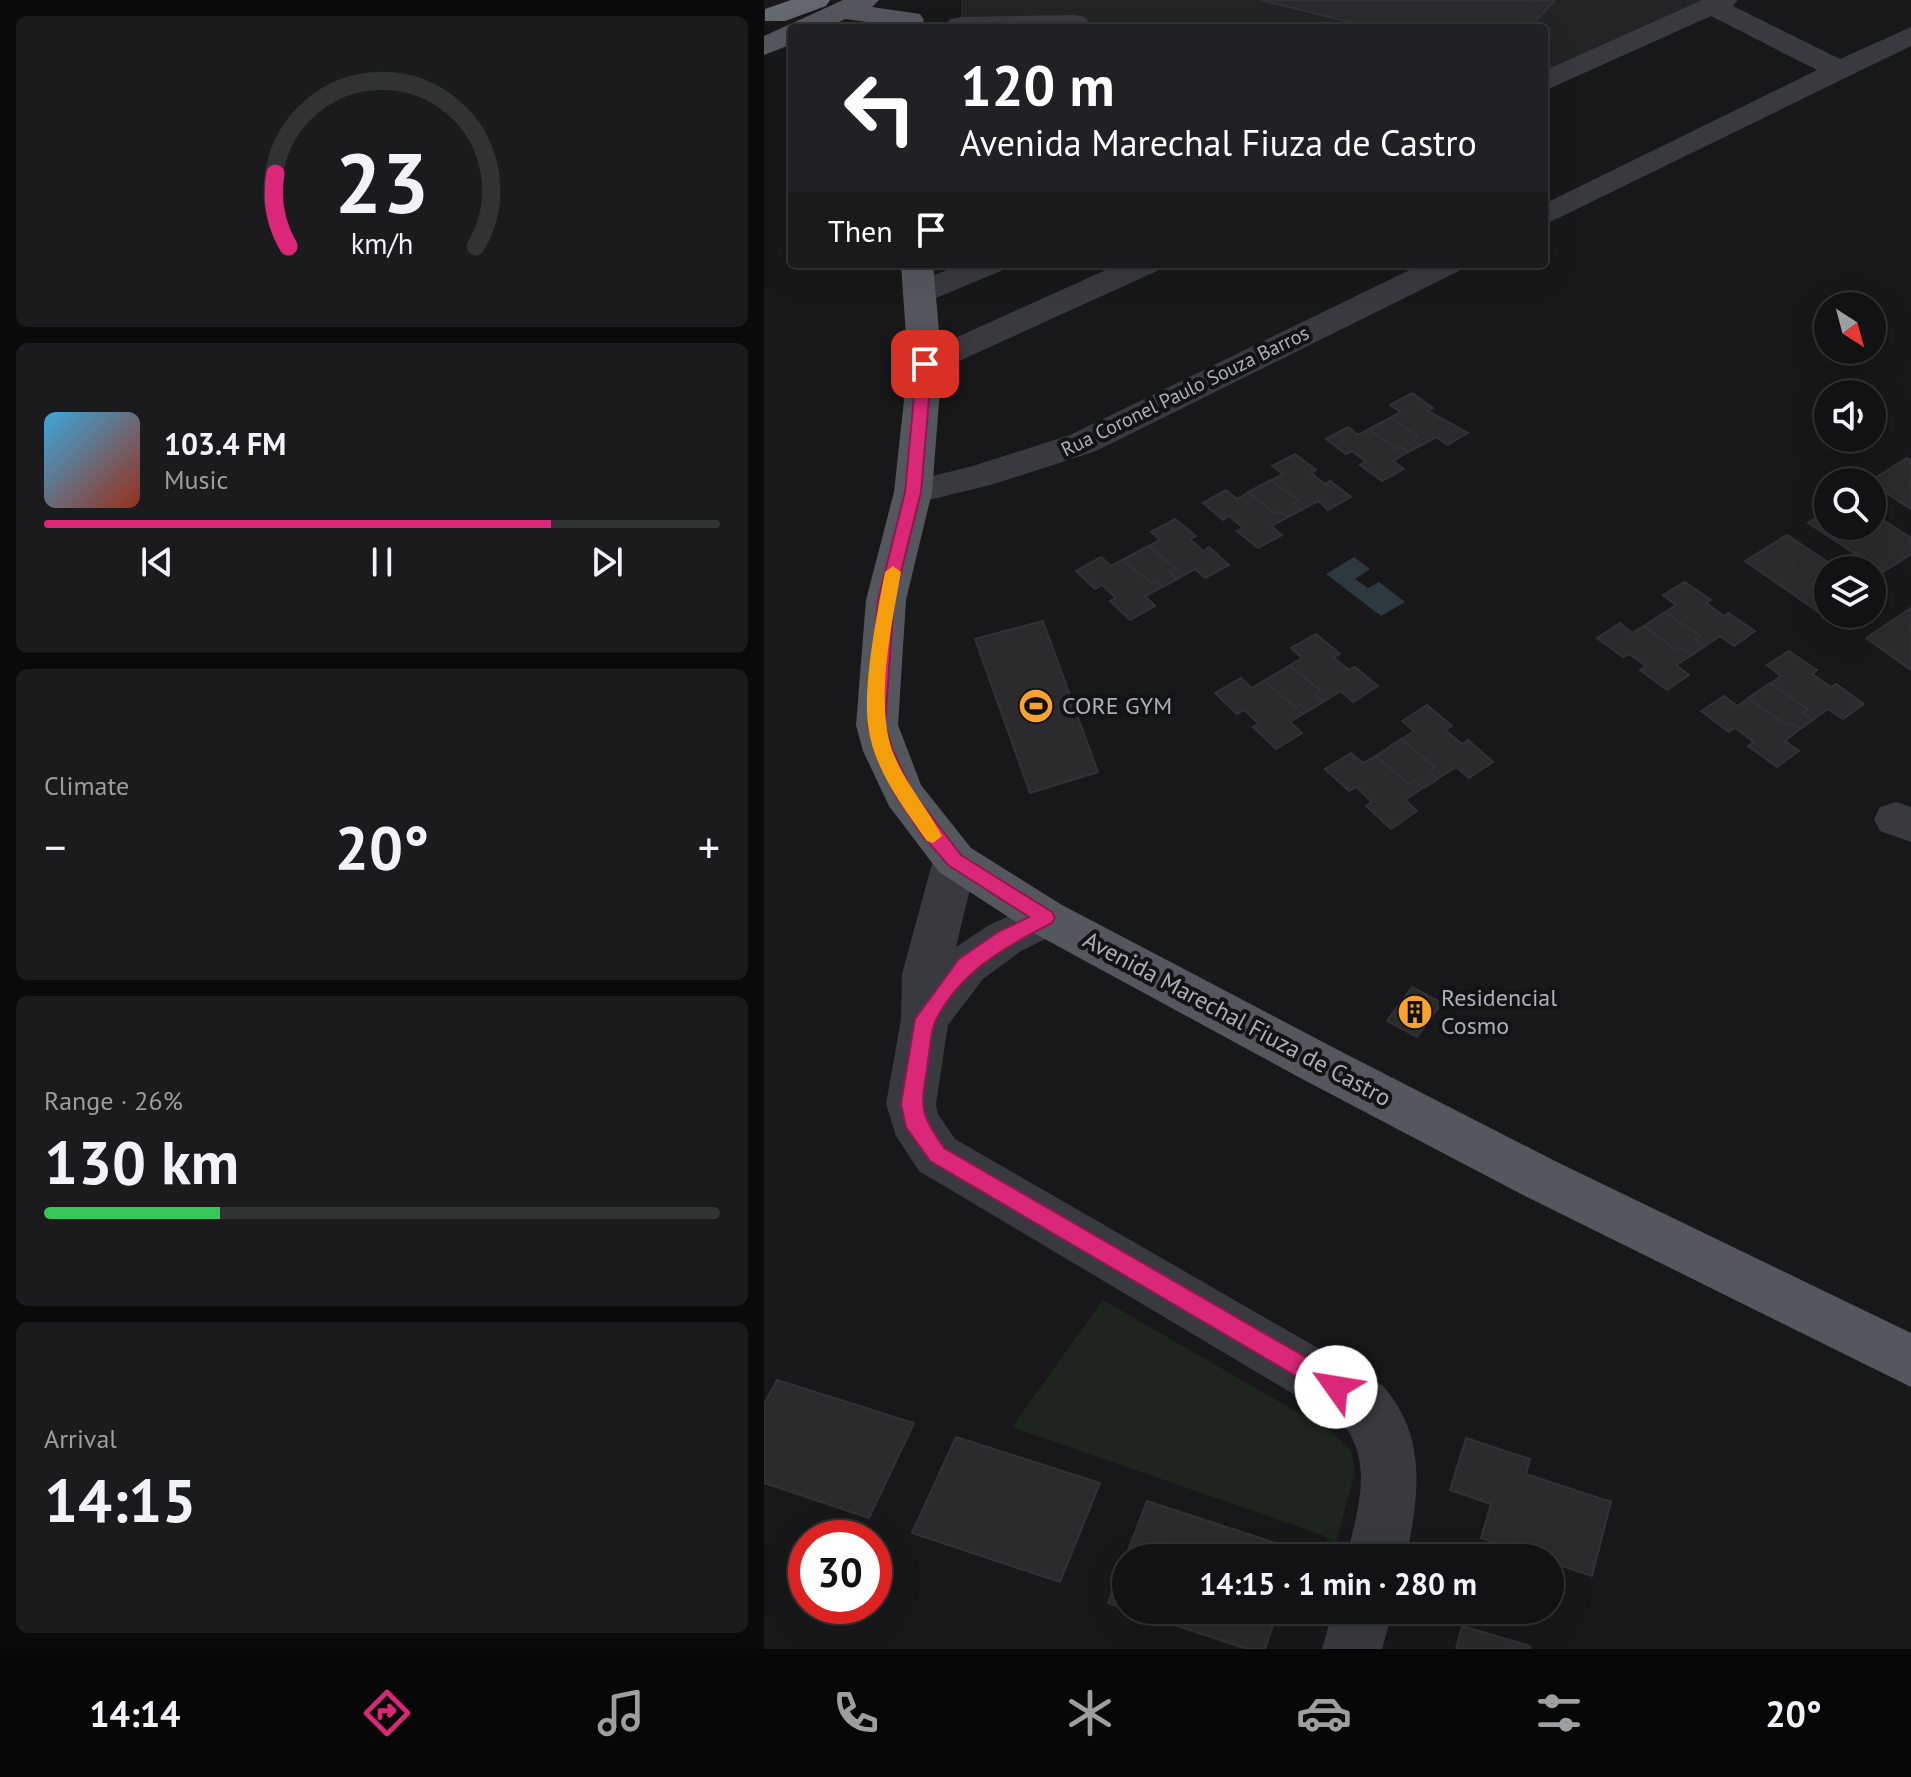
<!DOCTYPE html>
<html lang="en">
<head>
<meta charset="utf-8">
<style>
	:root { --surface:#121214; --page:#1b1b1d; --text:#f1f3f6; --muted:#9c9ea0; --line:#313234; --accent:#db2777 }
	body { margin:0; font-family:"PT Sans",sans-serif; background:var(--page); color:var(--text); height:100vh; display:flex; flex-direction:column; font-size:30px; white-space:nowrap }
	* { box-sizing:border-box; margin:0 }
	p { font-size:26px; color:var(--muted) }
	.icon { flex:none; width:44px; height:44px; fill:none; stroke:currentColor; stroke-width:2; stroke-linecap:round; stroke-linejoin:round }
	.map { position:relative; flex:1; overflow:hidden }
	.drawer { display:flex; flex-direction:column; gap:16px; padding:16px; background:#0a0a0b; width:764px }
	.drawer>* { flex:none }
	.banner { position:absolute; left:24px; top:24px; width:760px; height:244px; border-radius:8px; box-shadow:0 8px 32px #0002,0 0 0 2px var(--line); background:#202124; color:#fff; overflow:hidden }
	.needle { width:52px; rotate:144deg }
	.controls { position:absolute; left:1050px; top:292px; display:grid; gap:16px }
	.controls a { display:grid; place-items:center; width:72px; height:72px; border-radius:50%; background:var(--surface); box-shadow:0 8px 32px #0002,0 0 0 2px var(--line); font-size:40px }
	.speed { position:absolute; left:24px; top:1520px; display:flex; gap:16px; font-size:40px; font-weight:700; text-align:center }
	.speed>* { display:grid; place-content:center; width:104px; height:104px; border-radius:50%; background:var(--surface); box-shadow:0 8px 32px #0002,0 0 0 2px var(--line); line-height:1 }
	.speed .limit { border:12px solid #d22; background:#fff; color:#111 }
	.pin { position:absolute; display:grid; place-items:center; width:68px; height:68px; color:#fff; margin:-34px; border-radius:16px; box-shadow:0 4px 12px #0006 }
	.me { position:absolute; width:88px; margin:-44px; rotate:302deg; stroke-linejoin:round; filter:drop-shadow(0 0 6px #0008) }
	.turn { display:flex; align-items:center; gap:28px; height:168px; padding:0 40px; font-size:36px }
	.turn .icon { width:104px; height:104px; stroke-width:2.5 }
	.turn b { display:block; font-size:56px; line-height:68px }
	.then { display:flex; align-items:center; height:76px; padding:0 40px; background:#0003; gap:16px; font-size:30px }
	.big { font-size:60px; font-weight:700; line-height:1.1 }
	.drawer .widget { flex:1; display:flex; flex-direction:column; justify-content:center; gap:12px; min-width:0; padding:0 28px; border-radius:12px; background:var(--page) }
	.drawer .dial { align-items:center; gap:0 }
	.dial svg { height:208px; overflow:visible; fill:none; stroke:var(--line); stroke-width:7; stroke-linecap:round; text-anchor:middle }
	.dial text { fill:var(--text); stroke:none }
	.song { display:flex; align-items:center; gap:24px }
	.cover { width:96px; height:96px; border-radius:12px; background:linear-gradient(135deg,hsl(200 70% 55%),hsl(10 70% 35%)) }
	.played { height:8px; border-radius:4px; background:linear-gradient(90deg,var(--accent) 75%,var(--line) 75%) }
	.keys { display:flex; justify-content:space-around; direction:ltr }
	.heat { display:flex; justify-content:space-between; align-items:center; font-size:44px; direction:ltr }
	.charge { height:12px; border-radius:6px; background:linear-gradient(90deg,#34c759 26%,var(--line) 0) }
	.trip { position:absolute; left:348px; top:1544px; width:452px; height:80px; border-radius:40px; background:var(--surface); box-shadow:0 8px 32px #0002,0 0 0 2px var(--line); font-weight:700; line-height:80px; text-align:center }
	.tabs { display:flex; height:128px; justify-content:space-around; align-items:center; background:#070708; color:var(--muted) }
	.tabs .icon { width:56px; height:56px }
	.tabs .on { color:var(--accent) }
	.tabs b { font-size:36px; color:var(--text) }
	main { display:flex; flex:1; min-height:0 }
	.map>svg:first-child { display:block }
</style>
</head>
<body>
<main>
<section class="drawer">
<div class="widget dial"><svg viewBox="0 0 100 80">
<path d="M14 69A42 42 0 1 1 86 69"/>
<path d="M14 69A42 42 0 0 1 9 41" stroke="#db2777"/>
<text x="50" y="56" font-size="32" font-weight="700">23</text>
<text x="50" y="72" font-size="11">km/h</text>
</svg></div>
<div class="widget">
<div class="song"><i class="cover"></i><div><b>103.4 FM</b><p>Music</p></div></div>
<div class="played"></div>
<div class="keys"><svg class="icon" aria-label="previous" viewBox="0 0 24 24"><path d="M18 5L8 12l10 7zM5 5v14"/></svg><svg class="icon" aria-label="pause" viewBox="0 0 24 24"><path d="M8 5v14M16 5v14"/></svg><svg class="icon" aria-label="next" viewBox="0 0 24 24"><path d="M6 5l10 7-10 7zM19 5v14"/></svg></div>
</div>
<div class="widget"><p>Climate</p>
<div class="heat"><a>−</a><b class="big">20°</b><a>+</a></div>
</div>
<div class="widget"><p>Range · 26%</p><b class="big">130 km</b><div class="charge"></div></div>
<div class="widget"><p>Arrival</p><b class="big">14:15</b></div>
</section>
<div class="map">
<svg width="1147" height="1649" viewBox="0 0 1147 1649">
	<rect width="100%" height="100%" fill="#18181a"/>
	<!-- built -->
	<path fill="#242427" d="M197,0H944L780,74V28H197Z"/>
	<!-- green -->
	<path fill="#1d251e" d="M339,1300L566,1431L587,1450L591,1473L569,1553V1544L561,1536L248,1427Z"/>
	<!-- water -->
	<path fill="#2d393f" d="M590,557L606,569L591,579L604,588L615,582L641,602L617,616L562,574Z"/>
	<!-- building -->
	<g fill="#2b2b2e" stroke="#323236" stroke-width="2">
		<path d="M497,0H791L765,28H610Z"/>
		<path d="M648,393L669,408L664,411L704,433L683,445L673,437L644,452L629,461L640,469L618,481L596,465L602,462L588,451L582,454L562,439L584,427L594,435L637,412L626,405Z"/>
		<path d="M627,418L654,437L649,440L657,445L644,452L637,447L633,449L605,429Z"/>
		<path d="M531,454L552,470L547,473L561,484L566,481L587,497L564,510L554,501L524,517L507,526L518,535L494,548L473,531L479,528L465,516L459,520L439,503L462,490L473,499L519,474L508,466Z"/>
		<path d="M1143,458L1147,460V509L1105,482Z"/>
		<path d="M507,480L535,501L530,504L537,510L524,517L516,512L512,514L484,492Z"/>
		<path d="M1064,510V526H1108V513L1147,538V554L1119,572L1044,523Z"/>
		<path d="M411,519L432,536L426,539L439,551L445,547L465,565L441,578L431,569L381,596L391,606L366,620L346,601L352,598L338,585L331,589L312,571L337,557L347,566L396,540L387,532Z"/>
		<path d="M1023,535L1076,570H1064V607L1056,613L981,561Z"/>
		<path d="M385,546L412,569L406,572L413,579L399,587L392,581L387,583L359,560Z"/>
		<path d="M921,582L947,600L942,603L960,616L964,613L991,631L970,646L956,636L928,655L912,665L925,675L903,690L876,670L882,666L865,654L859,657L833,638L856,623L868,633L880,626L912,605L899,595Z"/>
		<path d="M1147,608V670L1102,638Z"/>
		<path d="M901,612L936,636L931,639L940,646L928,655L919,648L914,651L880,626Z"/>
		<path d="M279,621L334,772L266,793L211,639Z"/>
		<path d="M552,634L576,654L569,657L585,670L591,667L614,686L589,702L577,691L544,711L526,722L538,733L512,749L489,727L495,724L480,710L473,714L451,693L477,678L488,688L538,658L527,648Z"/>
		<path d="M1025,651L1053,670L1048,674L1067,687L1072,684L1100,704L1079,719L1064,709L1036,729L1021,741L1035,751L1013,767L984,746L990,742L971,728L965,732L937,711L960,696L973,706L1017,676L1003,665Z"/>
		<path d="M526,666L557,691L551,695L559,702L544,711L536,704L531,707L500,681Z"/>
		<path d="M1006,683L1044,709L1039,713L1049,720L1036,729L1026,722L1022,725L984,698Z"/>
		<path d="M663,705L688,726L681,730L698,744L704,740L729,762L705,778L692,767L659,788L641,800L653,811L627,829L602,806L608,802L592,787L585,791L561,769L587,753L599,763L612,756L650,731L638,721Z"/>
		<path d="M637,739L671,767L665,771L674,779L659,788L650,781L645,784L612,756Z"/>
		<path d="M648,987L678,1003L653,1037L623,1021Z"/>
		<path d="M13,1380L150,1423L105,1518L0,1483V1404Z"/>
		<path d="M192,1437L336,1483L296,1582L148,1533Z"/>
		<path d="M702,1438L766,1459L762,1474L847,1502L828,1576L786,1562V1558H775L717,1538L727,1504L686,1490Z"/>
		<path d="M383,1501L533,1550L530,1558H362V1609L344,1603Z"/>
		<path d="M365,1610H514L501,1649H483Z"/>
		<path d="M698,1626L766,1646V1649H692Z"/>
	</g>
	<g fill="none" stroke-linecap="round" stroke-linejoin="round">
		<!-- minor -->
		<g fill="#383a3f" fill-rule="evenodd">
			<path d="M938,0H974L969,6L1076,59L1147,27V46L780,225V204L1053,70L947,16L780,91V71Z"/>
			<path d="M311,15L321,17L325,23L321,28H184L182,25L186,19L196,17Z"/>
			<path d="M198,264H242L237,271L167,300L155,303L143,300L138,293L143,286Z"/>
			<path d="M355,264H398L393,271L173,371L161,374L149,371L144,364L149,357Z"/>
			<path d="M658,264H700L695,271L332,451L230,484L149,504L136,500L130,492L136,484L209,466L306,435Z"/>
			<path d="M1132,802L1147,807V842L1116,831L1110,819L1116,807Z"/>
			<path d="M191,843L207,848L213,860L192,947L225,925L282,900L298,905L305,918L298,931L257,951L219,979L184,1025L172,1104L174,1114L191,1139L618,1385C664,1436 655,1496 642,1558H582C593,1514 611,1461 578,1423L155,1171L132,1136L122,1104L137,1019L138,974L169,860L175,848Z"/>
			<path d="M569,1610H629L618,1649H558Z"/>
		</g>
		<!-- major -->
		<g fill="#54585e" fill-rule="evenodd">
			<path d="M79,0H115L108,7L156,14L160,20L156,26L147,28L81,19L63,28H28V44L0,55V36Z"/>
			<path d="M137,264H169L178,364L168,492L142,600L134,725L157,785L207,848L298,905L576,1051L793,1162L1147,1333V1387L757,1194L542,1081L266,931L175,872L125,806L99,751L92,725L102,600L130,492L144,364Z"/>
		</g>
		<!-- highway -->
		<path fill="#646970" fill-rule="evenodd" d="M27,0H66L62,6L21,21H1V9Z"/>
	</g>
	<!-- route -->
	<path fill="#db2777" stroke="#8e194d" stroke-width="2" d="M161,360L168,364L157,492L130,600L121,725L129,751L148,791L197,855L288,912L291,918L288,923C242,946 196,972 172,1020C166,1031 166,1050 164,1062C157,1108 154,1110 180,1148L581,1380L584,1387L581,1395L572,1399L564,1395L166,1161L142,1127L137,1104L151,1019L195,959L234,932L265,917L184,865L158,835L131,794L111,751L104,725L114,600L141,492L153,364Z"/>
	<!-- slow -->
	<path fill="#f59e0b" d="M129,566L137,572C128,623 111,700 128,750C140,782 162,806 178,836L169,843L163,841C139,807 109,768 104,725C99,684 113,614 121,572Z"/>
	<!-- icons -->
	<defs>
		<symbol id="stadium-disc" viewBox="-11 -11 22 22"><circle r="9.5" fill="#f9a131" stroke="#131315"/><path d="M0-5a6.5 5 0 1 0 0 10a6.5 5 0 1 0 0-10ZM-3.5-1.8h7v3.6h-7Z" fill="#111"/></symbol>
		<symbol id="building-disc" viewBox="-11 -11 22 22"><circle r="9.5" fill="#f9a131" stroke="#131315"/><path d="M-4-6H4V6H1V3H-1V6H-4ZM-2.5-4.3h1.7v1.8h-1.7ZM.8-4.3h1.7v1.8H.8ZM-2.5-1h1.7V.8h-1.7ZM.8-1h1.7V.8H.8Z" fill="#111"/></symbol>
	</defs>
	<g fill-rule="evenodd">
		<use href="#stadium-disc" x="252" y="686" width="40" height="40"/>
		<use href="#building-disc" x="631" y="992" width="40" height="40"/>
	</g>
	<g text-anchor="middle" stroke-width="8" stroke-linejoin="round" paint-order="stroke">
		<!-- far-street labels -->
		<g font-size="20" fill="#a9b0ba" stroke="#131315">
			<text transform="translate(421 391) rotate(-26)" y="7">Rua Coronel Paulo Souza Barros</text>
		</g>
		<!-- poi labels -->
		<g font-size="24" fill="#a9b0ba" stroke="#131315" text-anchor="start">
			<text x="298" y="714">CORE GYM</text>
			<text x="677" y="1006">Residencial<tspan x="677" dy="28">Cosmo</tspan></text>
		</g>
		<!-- street labels -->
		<g font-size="24" fill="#a9b0ba" stroke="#131315">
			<text transform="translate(473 1019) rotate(28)" y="8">Avenida Marechal Fiuza de Castro</text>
		</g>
	</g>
</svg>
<div class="controls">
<a><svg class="needle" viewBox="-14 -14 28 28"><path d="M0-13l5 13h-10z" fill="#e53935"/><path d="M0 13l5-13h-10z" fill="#9c9ea0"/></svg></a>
<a><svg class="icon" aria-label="sound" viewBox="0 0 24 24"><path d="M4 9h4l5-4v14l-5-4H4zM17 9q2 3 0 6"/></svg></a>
<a><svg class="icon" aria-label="search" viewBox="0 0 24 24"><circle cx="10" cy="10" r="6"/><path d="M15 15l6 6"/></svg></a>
<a><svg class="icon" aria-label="layers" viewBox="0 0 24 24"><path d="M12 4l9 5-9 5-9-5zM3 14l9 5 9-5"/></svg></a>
</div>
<div class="speed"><div class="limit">30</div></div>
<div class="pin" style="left:161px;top:364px;background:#d93025"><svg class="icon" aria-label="arrive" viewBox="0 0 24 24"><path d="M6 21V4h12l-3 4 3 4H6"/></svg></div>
<svg class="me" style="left:572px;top:1387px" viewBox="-20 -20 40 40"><circle r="19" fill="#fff"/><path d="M0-13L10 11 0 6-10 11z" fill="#db2777"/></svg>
<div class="trip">14:15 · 1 min · 280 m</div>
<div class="banner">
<div class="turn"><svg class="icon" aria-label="left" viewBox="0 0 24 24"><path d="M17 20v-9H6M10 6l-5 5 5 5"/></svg><div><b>120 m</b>Avenida Marechal Fiuza de Castro</div></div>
<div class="then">Then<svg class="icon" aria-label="arrive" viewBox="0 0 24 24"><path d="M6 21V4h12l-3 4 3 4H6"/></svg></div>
</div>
</div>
</main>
<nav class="tabs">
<b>14:14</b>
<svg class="icon on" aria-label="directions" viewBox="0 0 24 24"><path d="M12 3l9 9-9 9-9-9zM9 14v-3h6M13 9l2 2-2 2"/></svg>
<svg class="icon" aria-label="music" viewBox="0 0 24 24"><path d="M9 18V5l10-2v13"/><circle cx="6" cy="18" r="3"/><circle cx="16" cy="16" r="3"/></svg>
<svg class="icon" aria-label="phone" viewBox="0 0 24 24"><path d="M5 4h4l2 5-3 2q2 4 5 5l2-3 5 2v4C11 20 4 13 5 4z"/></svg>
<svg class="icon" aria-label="climate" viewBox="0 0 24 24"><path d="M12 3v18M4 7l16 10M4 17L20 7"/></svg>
<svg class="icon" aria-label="car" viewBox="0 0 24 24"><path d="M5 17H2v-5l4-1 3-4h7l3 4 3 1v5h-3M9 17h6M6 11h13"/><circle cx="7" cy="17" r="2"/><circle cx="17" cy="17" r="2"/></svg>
<svg class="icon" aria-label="filters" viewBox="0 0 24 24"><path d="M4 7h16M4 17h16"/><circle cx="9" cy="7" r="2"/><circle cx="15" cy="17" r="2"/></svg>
<b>20°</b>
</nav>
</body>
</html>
